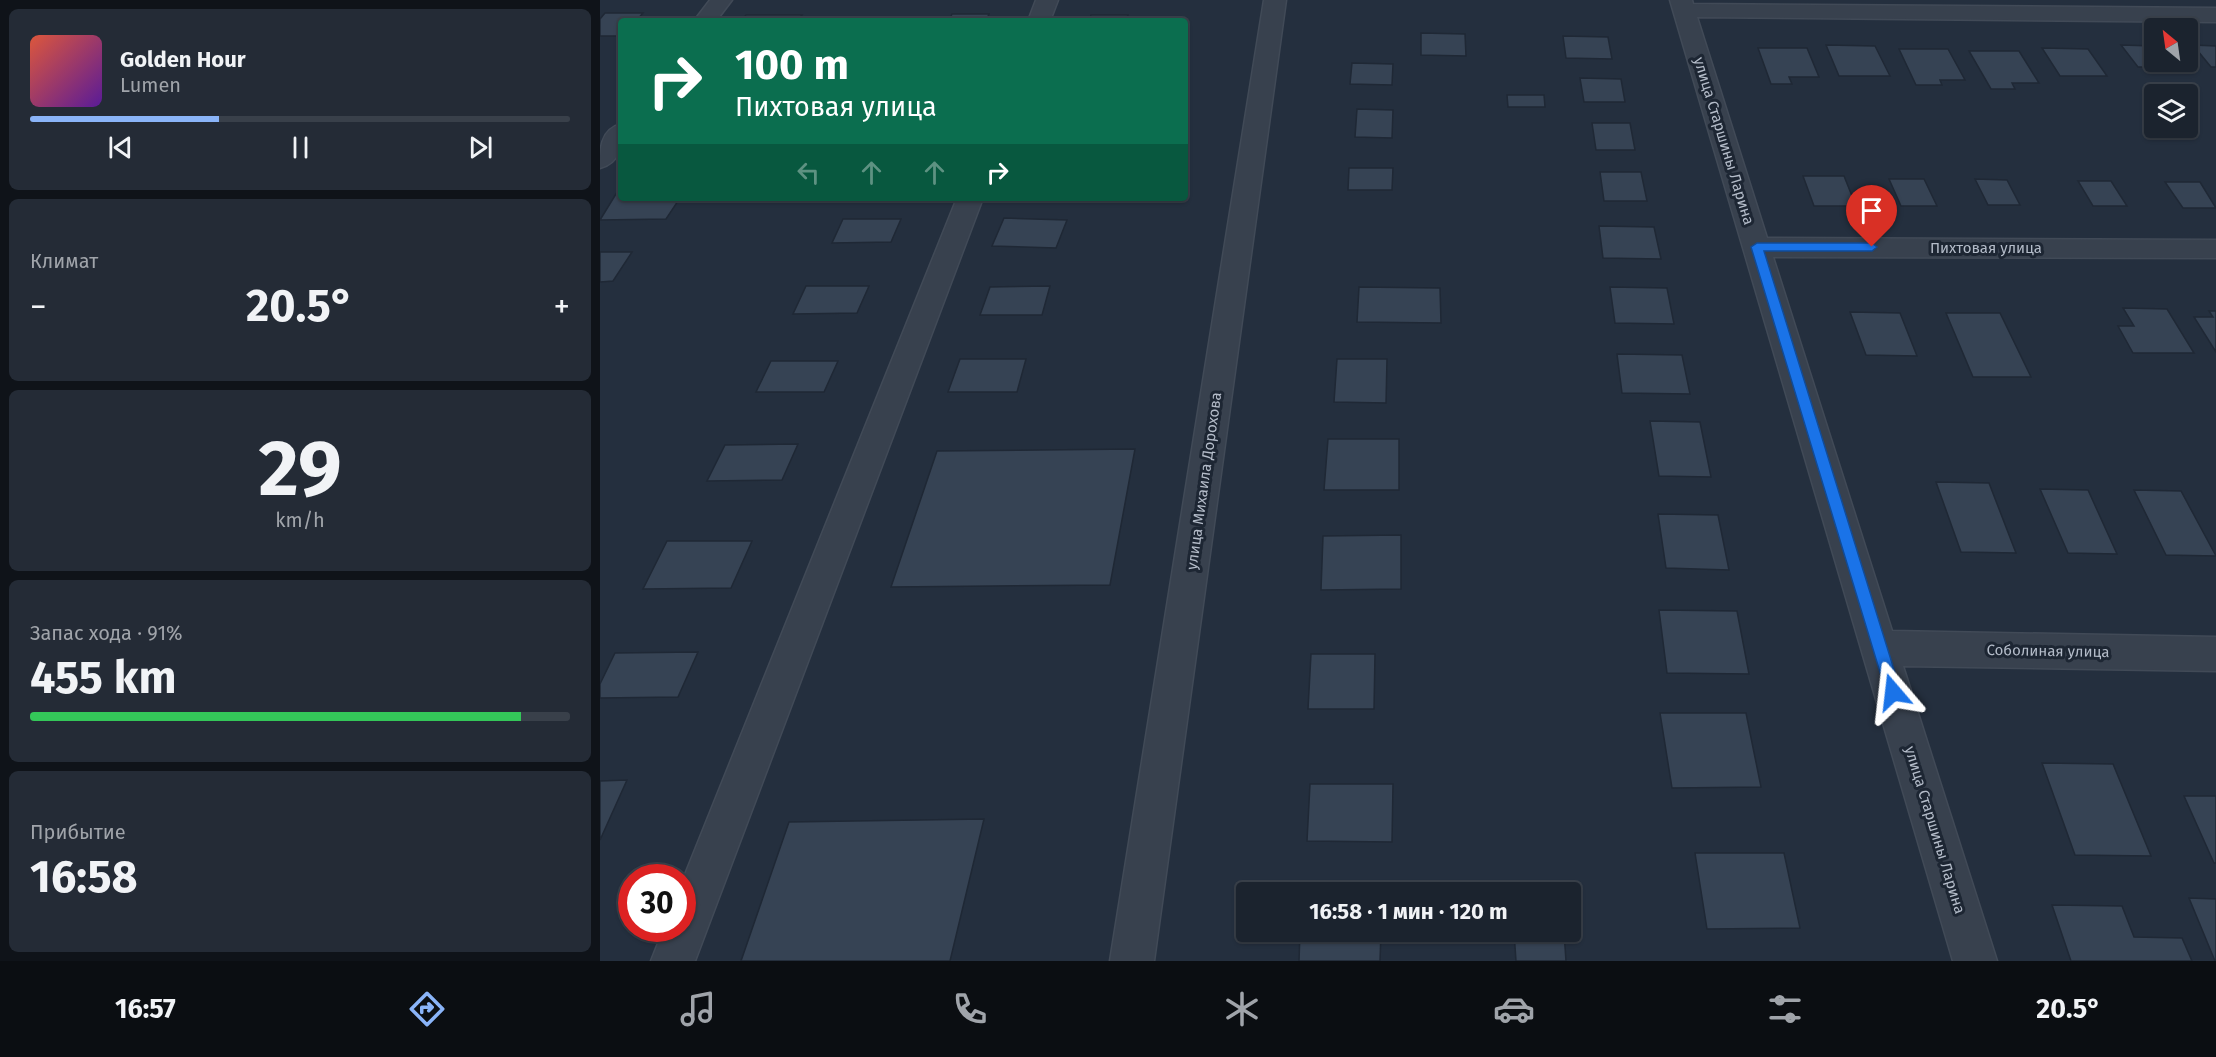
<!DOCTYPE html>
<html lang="ru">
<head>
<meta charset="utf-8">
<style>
	:root { --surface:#1b232e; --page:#242b36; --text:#f1f3f6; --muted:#a0a4aa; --line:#39404a; --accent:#8ab4f8 }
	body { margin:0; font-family:"Fira Sans",sans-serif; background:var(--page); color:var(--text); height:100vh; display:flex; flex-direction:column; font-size:22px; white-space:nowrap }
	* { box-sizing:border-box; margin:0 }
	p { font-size:20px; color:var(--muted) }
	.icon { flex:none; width:33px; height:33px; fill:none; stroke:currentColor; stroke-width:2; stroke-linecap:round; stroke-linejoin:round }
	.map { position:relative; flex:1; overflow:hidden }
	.panel { display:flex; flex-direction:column; gap:9px; padding:9px; background:#0f1319; width:600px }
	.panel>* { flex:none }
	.top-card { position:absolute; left:18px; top:18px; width:570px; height:183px; border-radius:6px; box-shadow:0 2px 4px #0004,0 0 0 2px var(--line); background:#0b6e4f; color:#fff; overflow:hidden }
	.needle { width:39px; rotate:331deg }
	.tools { position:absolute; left:1544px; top:18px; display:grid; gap:12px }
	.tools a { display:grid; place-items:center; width:54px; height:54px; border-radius:6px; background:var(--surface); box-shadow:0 2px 4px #0004,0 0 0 2px var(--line); font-size:30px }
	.speed { position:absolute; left:18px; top:864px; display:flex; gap:12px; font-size:30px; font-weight:700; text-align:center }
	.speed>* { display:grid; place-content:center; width:78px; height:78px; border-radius:50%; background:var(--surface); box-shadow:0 2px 4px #0004,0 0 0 2px var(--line); line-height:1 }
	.speed .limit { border:9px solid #d22; background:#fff; color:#111 }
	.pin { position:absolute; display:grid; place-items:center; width:51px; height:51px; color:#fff; margin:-62px -26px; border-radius:50% 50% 50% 0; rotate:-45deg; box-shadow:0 0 6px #0007 }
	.pin .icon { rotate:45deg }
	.me { position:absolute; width:66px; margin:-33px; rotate:343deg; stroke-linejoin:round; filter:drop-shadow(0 0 4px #0008) }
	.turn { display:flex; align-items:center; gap:21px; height:126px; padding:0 18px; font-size:27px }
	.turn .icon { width:78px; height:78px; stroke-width:2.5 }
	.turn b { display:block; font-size:42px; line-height:51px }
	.lanes { display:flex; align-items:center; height:57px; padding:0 18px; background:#0003; justify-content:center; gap:30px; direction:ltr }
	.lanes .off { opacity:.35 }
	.big { font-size:45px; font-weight:700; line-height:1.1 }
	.panel .tile { flex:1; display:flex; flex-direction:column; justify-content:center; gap:9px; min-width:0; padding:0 21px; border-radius:9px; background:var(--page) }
	.panel .dial { align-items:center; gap:0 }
	.dial b { font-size:78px; line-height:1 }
	.song { display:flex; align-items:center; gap:18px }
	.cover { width:72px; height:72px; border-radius:9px; background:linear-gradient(135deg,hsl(10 70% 55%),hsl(270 70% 35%)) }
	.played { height:6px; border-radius:3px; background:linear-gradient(90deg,var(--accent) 35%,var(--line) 35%) }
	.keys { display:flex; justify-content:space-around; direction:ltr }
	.heat { display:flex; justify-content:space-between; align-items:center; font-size:33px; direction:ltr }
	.charge { height:9px; border-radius:4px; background:linear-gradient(90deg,#34c759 91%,var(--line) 0) }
	.trip { position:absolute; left:636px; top:882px; width:345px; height:60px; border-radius:6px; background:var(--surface); box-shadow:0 2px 4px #0004,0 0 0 2px var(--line); font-weight:700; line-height:60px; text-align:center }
	.menu { display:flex; height:96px; justify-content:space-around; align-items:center; background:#0b0e12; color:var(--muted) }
	.menu .icon { width:42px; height:42px }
	.menu .on { color:var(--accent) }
	.menu b { font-size:27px; color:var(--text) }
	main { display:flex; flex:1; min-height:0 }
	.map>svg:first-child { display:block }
</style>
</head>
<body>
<main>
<section class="panel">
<div class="tile">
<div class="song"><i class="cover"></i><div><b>Golden Hour</b><p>Lumen</p></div></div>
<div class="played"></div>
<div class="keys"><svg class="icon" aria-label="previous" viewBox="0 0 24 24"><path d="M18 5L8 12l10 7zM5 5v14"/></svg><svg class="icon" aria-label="pause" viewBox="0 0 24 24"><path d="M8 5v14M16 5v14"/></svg><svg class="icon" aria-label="next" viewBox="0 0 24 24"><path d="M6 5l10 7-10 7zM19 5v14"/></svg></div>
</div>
<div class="tile"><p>Климат</p>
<div class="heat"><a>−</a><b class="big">20.5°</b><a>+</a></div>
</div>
<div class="tile dial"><b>29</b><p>km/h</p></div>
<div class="tile"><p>Запас хода · 91%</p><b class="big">455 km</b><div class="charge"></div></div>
<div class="tile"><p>Прибытие</p><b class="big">16:58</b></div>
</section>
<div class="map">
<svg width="1616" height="961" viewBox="0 0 1616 961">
	<rect width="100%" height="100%" fill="#242f3e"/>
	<!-- building -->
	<g fill="#364354" stroke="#1f2835" stroke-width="1.5">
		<path d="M5,13H43L36,21H21V36H0V19Z"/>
		<path d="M352,14H389L386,21H349Z"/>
		<path d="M146,15H202L198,21H141Z"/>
		<path d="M491,15H528L526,21H489Z"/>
		<path d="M821,33L865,34L866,56L821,55Z"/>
		<path d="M963,36L1008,37L1012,59L966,58Z"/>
		<path d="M1226,45L1275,46L1290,76H1239Z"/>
		<path d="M1521,45L1553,46L1554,62H1565L1569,67H1538Z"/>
		<path d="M1593,45L1616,46V67H1611Z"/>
		<path d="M1158,48H1207L1219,77H1189L1192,84H1171Z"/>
		<path d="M1442,48L1488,49L1507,76H1460Z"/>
		<path d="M1299,49H1348L1365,80H1340L1342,85H1316Z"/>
		<path d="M1369,51H1419L1439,83H1412L1415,89H1391Z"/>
		<path d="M752,63L793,64L792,85L750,84Z"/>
		<path d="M980,78L1021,79L1025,102H984Z"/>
		<path d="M907,95H944L945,107H908Z"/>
		<path d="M757,109L793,110L792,138L755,137Z"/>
		<path d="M992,123H1030L1035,150H996Z"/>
		<path d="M749,168H793L792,190H748Z"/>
		<path d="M1000,172H1041L1047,201H1004Z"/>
		<path d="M1203,176H1244L1256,206H1214Z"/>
		<path d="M1289,179H1324L1337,206H1301Z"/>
		<path d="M1375,179L1407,180L1420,205H1388Z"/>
		<path d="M1478,181H1511L1527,206H1493Z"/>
		<path d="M1565,182H1600L1616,208H1583Z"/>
		<path d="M19,189H21V198H80L66,219L0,220Z"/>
		<path d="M404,218L467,220L456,248L392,246Z"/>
		<path d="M243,219H301L291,242L232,243Z"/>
		<path d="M999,226L1054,227L1061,259L1003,258Z"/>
		<path d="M0,252H32L13,281L0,282Z"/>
		<path d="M206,286H269L257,313L193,314Z"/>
		<path d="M450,286L442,315H380L390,287Z"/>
		<path d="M759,287L840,288L841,323L757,322Z"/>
		<path d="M1010,287L1067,288L1074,324L1015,323Z"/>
		<path d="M1523,308L1567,309L1594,353H1533L1518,326H1534Z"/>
		<path d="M1609,311H1616V352L1594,317H1613Z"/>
		<path d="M1250,312L1300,313L1317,356L1266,355Z"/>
		<path d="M1346,313H1400L1431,377H1373Z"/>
		<path d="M1017,354L1082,355L1090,394L1022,393Z"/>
		<path d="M360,359H426L417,392H348Z"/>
		<path d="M737,359H787L786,403L734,402Z"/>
		<path d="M171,361H238L224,392H156Z"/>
		<path d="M1050,421L1100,422L1111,477L1059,476Z"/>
		<path d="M728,439H799V490H724Z"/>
		<path d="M198,444L182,480L107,481L125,445Z"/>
		<path d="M535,449L510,585L291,587L337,451Z"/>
		<path d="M1336,482L1389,483L1416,553L1361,552Z"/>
		<path d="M1440,489L1488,490L1517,554L1468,553Z"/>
		<path d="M1534,490L1581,491L1616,556L1566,555Z"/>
		<path d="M1058,514L1118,515L1129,570L1066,568Z"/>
		<path d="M801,535V589L721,590L723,536Z"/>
		<path d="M67,541H152L131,588L43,589Z"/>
		<path d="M1059,610L1137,611L1149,674L1067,673Z"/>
		<path d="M98,652L78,697L0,698V684L15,653Z"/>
		<path d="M711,654H775L774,709H708Z"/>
		<path d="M1060,713H1146L1161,787L1072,788Z"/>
		<path d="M1442,763L1513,764L1551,856L1475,855Z"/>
		<path d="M27,780L0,840V781Z"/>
		<path d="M710,784H793L792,842L707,841Z"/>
		<path d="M1584,796H1616V863H1614Z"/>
		<path d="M384,819L350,961H141L189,822Z"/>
		<path d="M1095,853H1184L1200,928L1107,929Z"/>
		<path d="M1589,898L1616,899V961H1615Z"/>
		<path d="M1452,905L1522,906L1534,937L1582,938L1592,961H1471Z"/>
		<path d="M700,932H781L780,961H699Z"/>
		<path d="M914,932H964L966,961H916Z"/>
	</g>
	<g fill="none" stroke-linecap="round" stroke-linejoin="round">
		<defs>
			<g id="street">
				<path d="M110,0H132L116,21H94Z"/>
				<path d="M436,0H458L450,21H428Z"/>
				<path d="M664,0H686L554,961H510Z"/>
				<path d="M1070,0H1092L1093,4L1616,8V22L1097,17L1167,238L1616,240V258L1173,257L1292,631L1616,637V671L1303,666L1397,961H1353Z"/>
				<path d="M21,124C21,144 22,162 0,168C0,149 0,130 21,124Z"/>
				<path d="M357,198H383L95,961H51L64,928H82V882Z"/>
			</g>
		</defs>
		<!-- street casing -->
		<use href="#street" stroke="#414a57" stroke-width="3"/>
		<!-- street -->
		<use href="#street" fill="#38414e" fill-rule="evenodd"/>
	</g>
	<!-- route -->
	<path fill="#1a73e8" stroke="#114b97" stroke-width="1.5" d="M1157,243H1272L1277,247L1272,251H1164L1301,692L1299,698L1293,700L1288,698L1286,692L1151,247Z"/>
	<g text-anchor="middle" stroke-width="6" stroke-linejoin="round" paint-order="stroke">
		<!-- street labels -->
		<g font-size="15" fill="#b4bcc9" stroke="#1d2633">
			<text transform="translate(1124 141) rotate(73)" y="5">улица Старшины Ларина</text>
			<text x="1386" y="253">Пихтовая улица</text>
			<text transform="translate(604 481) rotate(-82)" y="5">улица Михаила Дорохова</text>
			<text transform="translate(1448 651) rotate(1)" y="5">Соболиная улица</text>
			<text transform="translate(1335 830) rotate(73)" y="5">улица Старшины Ларина</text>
		</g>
	</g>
</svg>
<div class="tools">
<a><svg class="needle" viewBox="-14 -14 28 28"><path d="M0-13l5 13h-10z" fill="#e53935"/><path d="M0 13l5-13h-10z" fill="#a0a4aa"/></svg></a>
<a><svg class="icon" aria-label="layers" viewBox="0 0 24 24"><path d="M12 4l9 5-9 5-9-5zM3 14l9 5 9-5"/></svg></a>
</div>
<div class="speed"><div class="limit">30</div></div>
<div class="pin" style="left:1272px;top:247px;background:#d93025"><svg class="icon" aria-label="arrive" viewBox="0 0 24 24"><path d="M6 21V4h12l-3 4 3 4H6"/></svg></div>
<svg class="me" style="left:1293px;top:692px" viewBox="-20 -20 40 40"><path d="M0-17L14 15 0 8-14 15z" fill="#1a73e8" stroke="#fff" stroke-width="4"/></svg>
<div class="trip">16:58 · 1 мин · 120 m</div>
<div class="top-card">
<div class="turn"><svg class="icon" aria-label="right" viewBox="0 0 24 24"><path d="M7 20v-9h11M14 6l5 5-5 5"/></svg><div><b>100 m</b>Пихтовая улица</div></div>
<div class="lanes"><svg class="icon off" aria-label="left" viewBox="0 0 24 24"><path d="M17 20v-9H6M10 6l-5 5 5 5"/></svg><svg class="icon off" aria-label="ahead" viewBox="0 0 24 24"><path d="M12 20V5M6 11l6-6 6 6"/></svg><svg class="icon off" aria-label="ahead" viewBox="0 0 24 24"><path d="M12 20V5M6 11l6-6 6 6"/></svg><svg class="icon" aria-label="right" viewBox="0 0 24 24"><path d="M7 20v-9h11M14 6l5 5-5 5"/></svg></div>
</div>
</div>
</main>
<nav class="menu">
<b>16:57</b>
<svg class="icon on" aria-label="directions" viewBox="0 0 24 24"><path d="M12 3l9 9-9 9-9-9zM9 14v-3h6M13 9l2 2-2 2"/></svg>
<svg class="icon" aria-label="music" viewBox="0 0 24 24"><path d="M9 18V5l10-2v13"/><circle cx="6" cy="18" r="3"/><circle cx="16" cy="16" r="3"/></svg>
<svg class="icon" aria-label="phone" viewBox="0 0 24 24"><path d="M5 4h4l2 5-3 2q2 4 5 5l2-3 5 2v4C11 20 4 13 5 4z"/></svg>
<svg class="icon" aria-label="climate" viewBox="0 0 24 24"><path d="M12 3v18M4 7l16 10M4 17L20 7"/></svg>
<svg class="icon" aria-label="car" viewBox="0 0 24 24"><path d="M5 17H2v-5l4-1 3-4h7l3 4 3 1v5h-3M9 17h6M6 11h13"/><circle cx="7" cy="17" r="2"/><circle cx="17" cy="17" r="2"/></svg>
<svg class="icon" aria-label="filters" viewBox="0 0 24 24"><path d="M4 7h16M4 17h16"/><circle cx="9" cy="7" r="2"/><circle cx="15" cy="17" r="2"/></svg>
<b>20.5°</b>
</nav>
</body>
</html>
